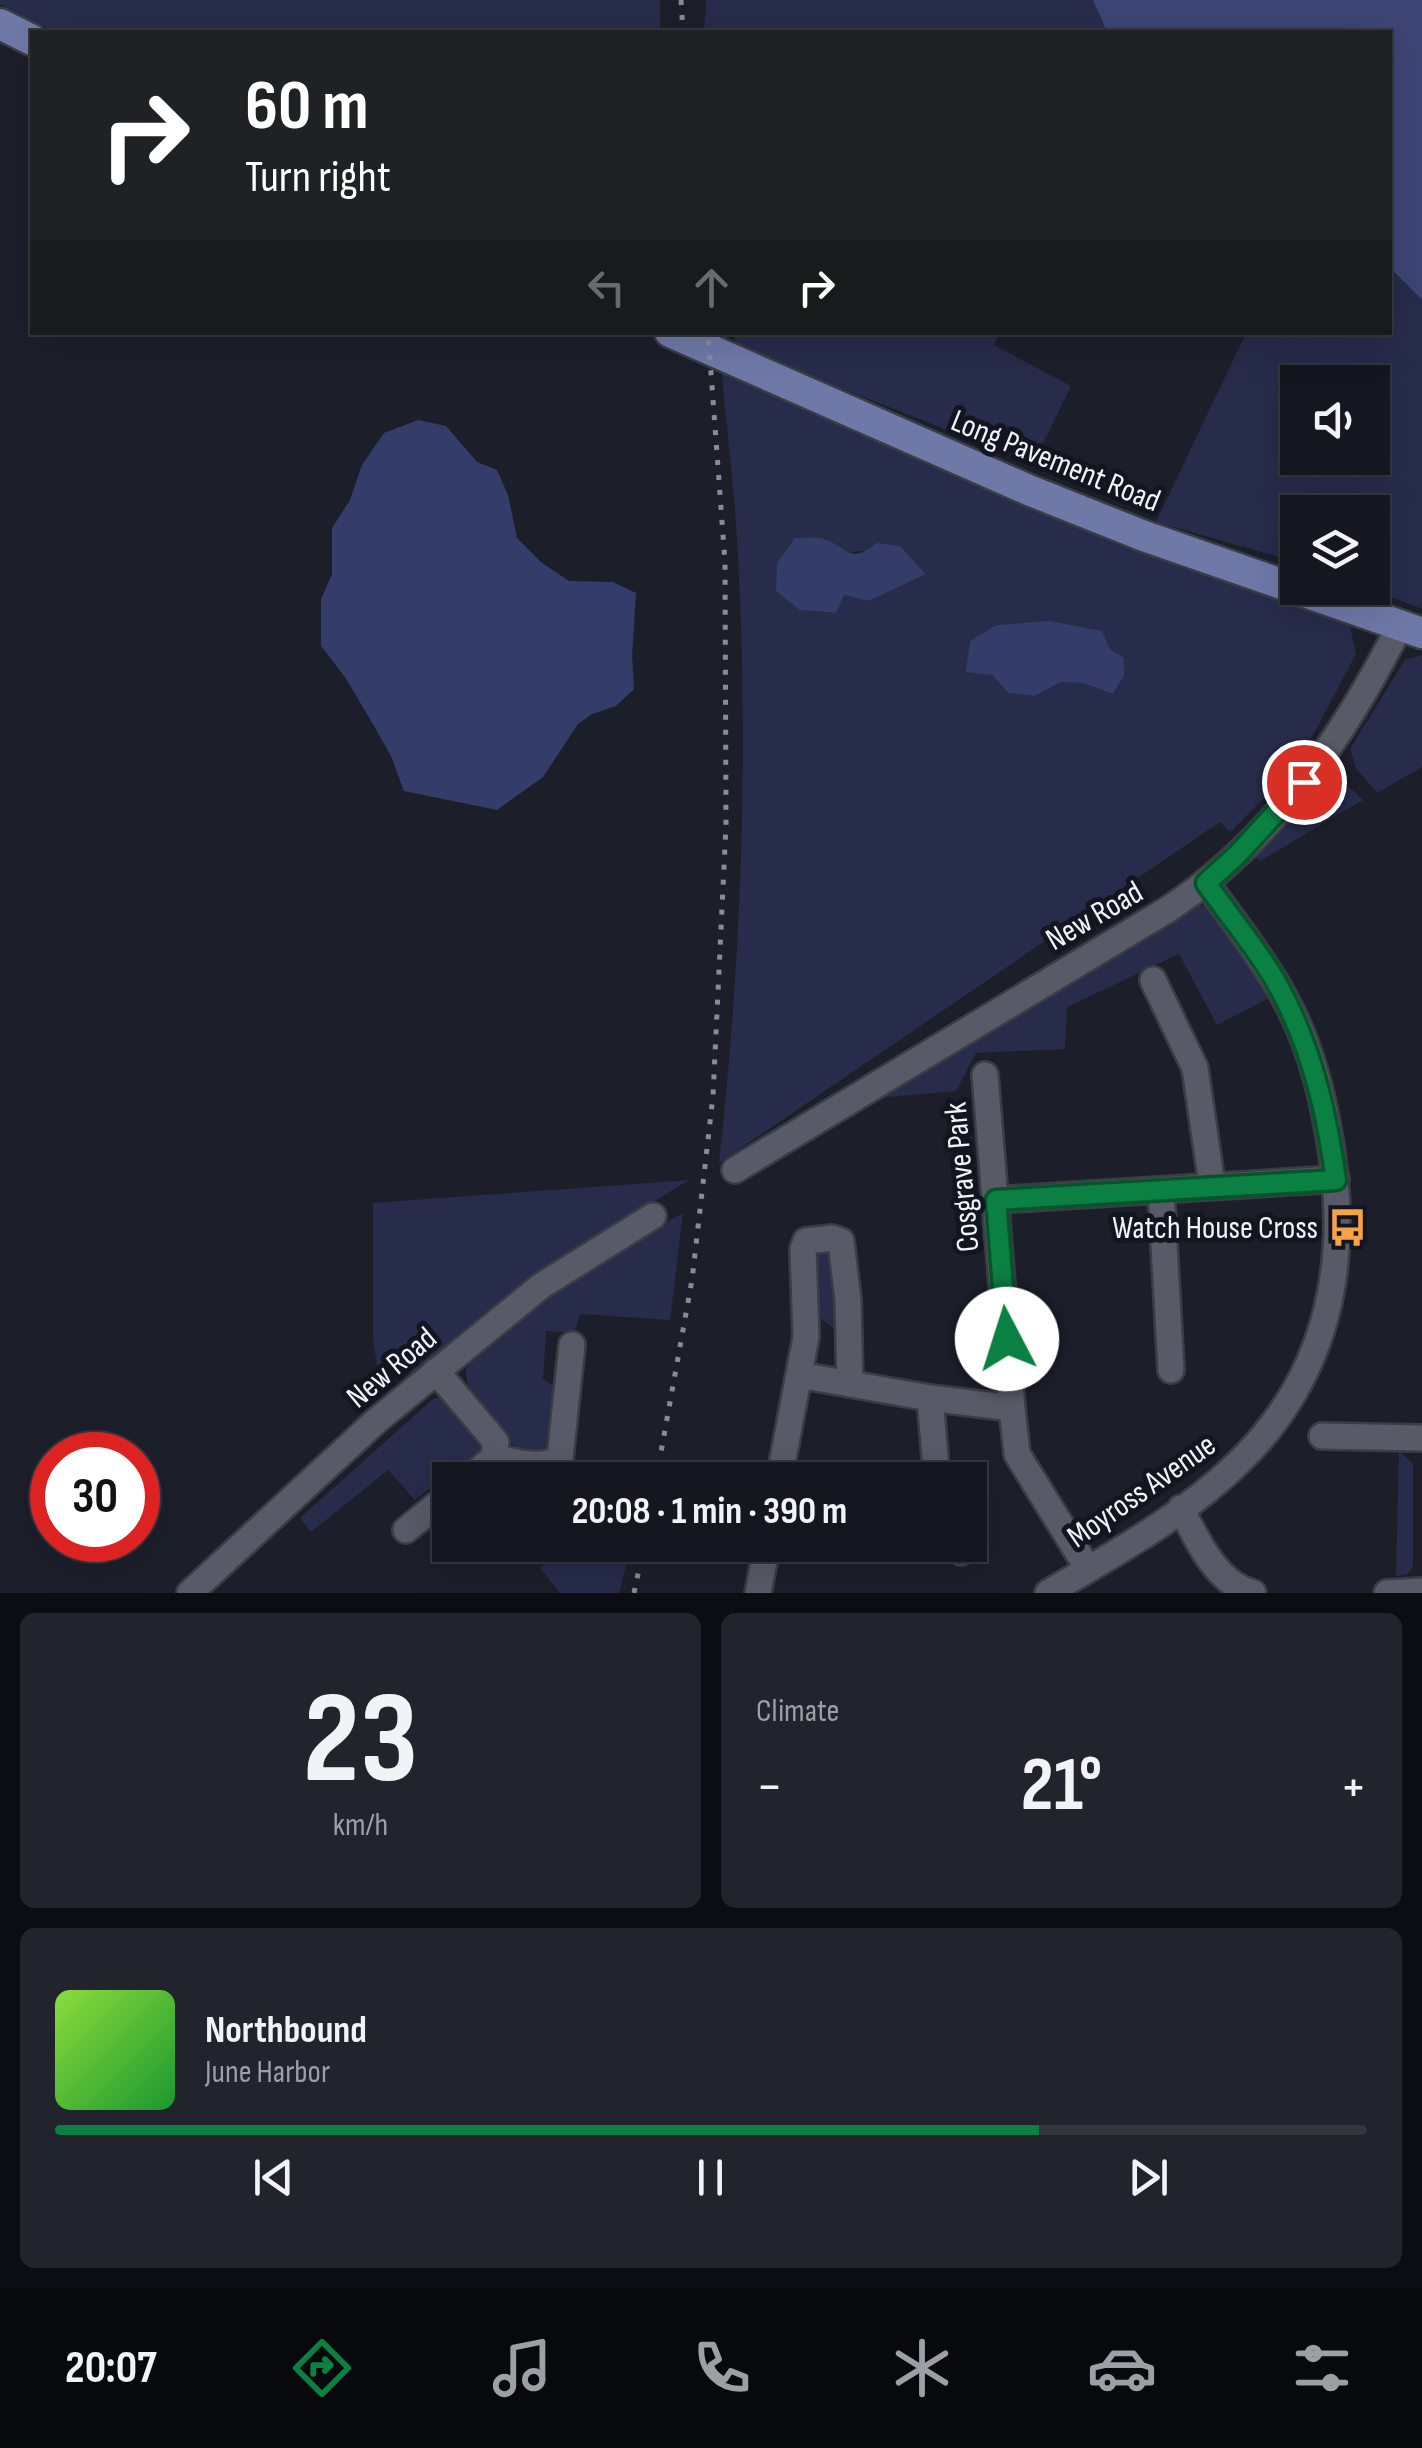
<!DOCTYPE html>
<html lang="en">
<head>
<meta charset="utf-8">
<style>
	:root { --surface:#151720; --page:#22242d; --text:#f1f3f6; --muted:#9d9fa5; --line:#34363e; --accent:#0b8043 }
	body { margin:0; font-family:"Sofia Sans Condensed",sans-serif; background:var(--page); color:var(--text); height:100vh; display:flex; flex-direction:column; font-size:38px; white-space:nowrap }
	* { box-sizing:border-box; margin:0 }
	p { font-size:32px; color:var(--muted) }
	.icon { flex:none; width:55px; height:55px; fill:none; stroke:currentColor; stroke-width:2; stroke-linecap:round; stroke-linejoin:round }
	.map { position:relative; height:1593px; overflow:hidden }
	.drawer { display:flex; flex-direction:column; gap:20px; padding:20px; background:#0c0d12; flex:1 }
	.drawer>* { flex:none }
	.banner { position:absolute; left:30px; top:30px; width:1362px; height:305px; border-radius:0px; box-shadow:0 10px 40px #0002,0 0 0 2px var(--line); background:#202124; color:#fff; overflow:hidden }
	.controls { position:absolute; left:1280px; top:365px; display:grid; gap:20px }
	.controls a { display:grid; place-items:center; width:110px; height:110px; border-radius:0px; background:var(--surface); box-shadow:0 10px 40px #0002,0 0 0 2px var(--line); font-size:50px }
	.speed { position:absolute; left:30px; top:1432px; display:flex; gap:20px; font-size:50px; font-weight:700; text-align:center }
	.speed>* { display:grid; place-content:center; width:130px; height:130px; border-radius:50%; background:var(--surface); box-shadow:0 10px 40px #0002,0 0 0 2px var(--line); line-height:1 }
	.speed .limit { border:15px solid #d22; background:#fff; color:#111 }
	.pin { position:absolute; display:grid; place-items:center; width:85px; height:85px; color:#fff; margin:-42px; border:5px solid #fff; border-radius:50%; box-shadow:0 2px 10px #0007 }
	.me { position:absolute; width:110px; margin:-55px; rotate:355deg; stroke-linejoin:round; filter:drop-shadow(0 0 8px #0008) }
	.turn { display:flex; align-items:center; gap:35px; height:210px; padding:0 50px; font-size:45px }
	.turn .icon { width:130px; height:130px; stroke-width:2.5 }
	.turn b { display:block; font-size:70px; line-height:85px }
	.lanes { display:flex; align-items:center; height:95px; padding:0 50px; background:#0003; justify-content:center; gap:50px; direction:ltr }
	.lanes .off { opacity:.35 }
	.big { font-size:75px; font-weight:700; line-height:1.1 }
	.drawer .widget { flex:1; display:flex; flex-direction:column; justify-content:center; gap:15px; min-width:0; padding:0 35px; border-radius:15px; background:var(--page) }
	.drawer .dial { align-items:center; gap:0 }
	.dial b { font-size:130px; line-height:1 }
	.song { display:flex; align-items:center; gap:30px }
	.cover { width:120px; height:120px; border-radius:15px; background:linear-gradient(135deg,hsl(90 70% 55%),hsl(130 70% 35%)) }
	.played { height:10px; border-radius:5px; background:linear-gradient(90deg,var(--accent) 75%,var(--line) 75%) }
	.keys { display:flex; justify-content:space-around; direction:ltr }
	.heat { display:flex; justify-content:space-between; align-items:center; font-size:55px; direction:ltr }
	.drawer .tiles { flex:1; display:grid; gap:20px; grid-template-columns:1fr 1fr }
	.widget:last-child { grid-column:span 2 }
	.trip { position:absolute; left:432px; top:1462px; width:555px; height:100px; border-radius:0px; background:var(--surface); box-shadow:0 10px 40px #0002,0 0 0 2px var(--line); font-weight:700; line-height:100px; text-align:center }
	.tabs { display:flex; height:160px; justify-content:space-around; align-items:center; background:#08090d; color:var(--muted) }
	.tabs .icon { width:70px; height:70px }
	.tabs .selected { color:var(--accent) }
	.tabs b { font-size:45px; color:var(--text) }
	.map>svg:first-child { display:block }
</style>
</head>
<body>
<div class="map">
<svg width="1422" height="1593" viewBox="0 0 1422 1593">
	<rect width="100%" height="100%" fill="#1c1f2a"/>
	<!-- green -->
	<g fill="#262c4a" fill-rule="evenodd">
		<path d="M0,0H660V32H55L0,4Z"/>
		<path d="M706,0H1093L1107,32H704Z"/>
		<path d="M1390,269L1422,300V609L1369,588H1372V512H1298L1297,562L1156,522L1246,333L1390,332ZM1298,382H1372V458H1298Z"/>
		<path d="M734,333H999L994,345L1071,386L1033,464L735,346Z"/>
		<path d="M721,367L1103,534L1350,626L1356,654L1313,735L1271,791L1230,832L1220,822L719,1163C741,963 749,758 738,556C735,493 727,430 721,367ZM825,538L846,553L900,546L926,574L869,601L844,594L835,613L800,610ZM992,675L1124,676L1113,694L1083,683L1060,682L1034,696L1008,693Z"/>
		<path d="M1422,655V767L1377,793L1356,768L1350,749L1405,660Z"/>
		<path d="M1336,780L1345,783L1363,800L1260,861L1252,853L1326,781Z"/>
		<path d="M1197,904L1217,909L1257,969L1269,998L1217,1025L1179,954L1067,1007L1065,1049L976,1053L956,1091L877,1098Z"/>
		<path d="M689,1180L534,1275L414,1374L378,1370L373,1340V1203Z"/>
		<path d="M683,1213L670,1320L580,1314L574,1333L546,1331L543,1379L558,1389L552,1447L543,1452L516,1449C498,1427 459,1394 467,1365L575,1274Z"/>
		<path d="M835,1249L843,1346L835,1329L815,1314L812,1251Z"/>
		<path d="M441,1397L449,1402L484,1447L415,1500L388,1470L311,1532L300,1518L433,1399Z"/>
		<path d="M1399,1451L1413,1464V1566L1408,1574L1396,1576Z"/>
		<path d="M565,1545H621L630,1551L619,1593H560L540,1568Z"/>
	</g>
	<!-- forest -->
	<path fill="#3d4575" d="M1093,0H1422V300L1390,268V32H1107Z"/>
	<!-- water -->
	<g fill="#343c6a">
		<path d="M418,420L446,426L477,462L497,470L508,495L517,538L542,563L569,581L613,582L636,593L632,656L634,689L616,706L592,714L578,724L543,777L497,810L404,791L391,756L374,726L345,677L321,646V599L332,574V528L350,500L362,465L384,433Z"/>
		<path d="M795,538C804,538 818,536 827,540C851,551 851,563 877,543L900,546L926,574L869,601L844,595L836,613L800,610L776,591L777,563Z"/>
		<path d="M1049,621L1102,631L1110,649L1124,658V676L1113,694L1083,683L1061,682L1034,696L1008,693L992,675L966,672L970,641L997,625Z"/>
	</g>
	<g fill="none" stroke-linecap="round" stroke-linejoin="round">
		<defs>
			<g id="minor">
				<path d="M1153,980L1195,1068L1212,1185"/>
				<path d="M735,1170L1167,910C1270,843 1346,734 1400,625"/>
				<path d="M1161,1190L1171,1370"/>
				<path d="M996,1200L1336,1179"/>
				<path d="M436,1371L496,1442L494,1457L467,1480"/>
				<path d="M799,1375L930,1398L1012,1408L985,1075"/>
				<path d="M930,1398L937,1480"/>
				<path d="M1012,1408L1017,1454L1088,1569"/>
				<path d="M1322,1436L1422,1438"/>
				<path d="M494,1457C514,1462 542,1470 560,1458L572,1345"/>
				<path d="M779,1480L806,1337L803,1249L806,1241L832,1238L841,1241L848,1300L850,1384"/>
				<path d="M1181,1508C1196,1539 1217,1584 1253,1593"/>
				<path d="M406,1530L450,1494"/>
				<path d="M952,1545L961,1552"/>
				<path d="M190,1593L375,1422L541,1286L653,1216"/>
				<path d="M758,1593L767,1545"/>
				<path d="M1048,1593C1112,1555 1182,1517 1236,1465C1334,1372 1352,1252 1327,1124C1319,1080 1305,1034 1283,995C1261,956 1232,919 1206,883"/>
				<path d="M1387,1593L1422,1591"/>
			</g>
			<g id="major">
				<path d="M0,24L32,40"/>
				<path d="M670,332L1031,491L1144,536L1422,633"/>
			</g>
		</defs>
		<!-- minor casing -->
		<use href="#minor" stroke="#3b3d45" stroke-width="30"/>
		<!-- major casing -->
		<use href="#major" stroke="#3b3d45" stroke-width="35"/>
		<!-- minor -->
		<use href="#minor" stroke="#585b67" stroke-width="25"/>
		<!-- major -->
		<use href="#major" stroke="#6f79a8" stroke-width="30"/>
		<!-- rail -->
		<g stroke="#898c95" stroke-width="5" stroke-dasharray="5 10" stroke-linecap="butt">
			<path d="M681,0L683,32"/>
			<path d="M656,1480L692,1280L713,1096L726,825L725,562L708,332"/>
			<path d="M634,1593L644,1545"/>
		</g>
	</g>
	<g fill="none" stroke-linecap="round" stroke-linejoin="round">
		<defs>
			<path id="route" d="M1007,1339L996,1200L1336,1180C1327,1116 1314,1057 1285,999C1265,958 1232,920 1206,883L1237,855L1304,782"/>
		</defs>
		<!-- route casing -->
		<use href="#route" stroke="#07532c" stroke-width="25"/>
		<!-- route -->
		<use href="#route" stroke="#0b8043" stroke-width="18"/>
	</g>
	<!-- icons -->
	<defs>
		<symbol id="bus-bare" viewBox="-9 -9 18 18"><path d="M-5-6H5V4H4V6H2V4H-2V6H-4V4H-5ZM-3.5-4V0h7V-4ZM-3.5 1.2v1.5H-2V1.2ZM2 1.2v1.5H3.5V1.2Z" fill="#f6a247" stroke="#131620" stroke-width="2.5" paint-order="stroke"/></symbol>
	</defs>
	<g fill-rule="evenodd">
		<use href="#bus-bare" x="1320" y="1200" width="55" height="55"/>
	</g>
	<g text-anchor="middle" stroke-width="10" stroke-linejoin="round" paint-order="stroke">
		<!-- street labels -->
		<g font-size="32" fill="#f2f4fb" stroke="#131620">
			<text transform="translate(1056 460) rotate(22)" y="11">Long Pavement Road</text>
			<text transform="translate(1094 915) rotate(-30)" y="11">New Road</text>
			<text transform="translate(961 1177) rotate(-95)" y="11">Cosgrave Park</text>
			<text transform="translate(391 1367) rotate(-40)" y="11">New Road</text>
			<text transform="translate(1141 1490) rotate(-35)" y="11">Moyross Avenue</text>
		</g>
		<!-- poi labels -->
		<g font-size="32" fill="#f2f4fb" stroke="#131620" text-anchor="end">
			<text x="1318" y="1238">Watch House Cross</text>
		</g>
	</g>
</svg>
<div class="controls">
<a><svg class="icon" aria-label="sound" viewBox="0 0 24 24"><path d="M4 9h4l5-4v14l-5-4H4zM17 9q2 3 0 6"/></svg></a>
<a><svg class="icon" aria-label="layers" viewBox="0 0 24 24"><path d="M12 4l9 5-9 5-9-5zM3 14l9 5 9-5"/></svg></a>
</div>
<div class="speed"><div class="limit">30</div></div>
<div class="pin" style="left:1304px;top:782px;background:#d93025"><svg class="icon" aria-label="arrive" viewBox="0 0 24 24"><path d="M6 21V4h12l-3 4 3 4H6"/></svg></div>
<svg class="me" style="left:1007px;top:1339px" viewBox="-20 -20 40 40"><circle r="19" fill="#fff"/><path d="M0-13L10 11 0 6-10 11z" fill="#0b8043"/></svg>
<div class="trip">20:08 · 1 min · 390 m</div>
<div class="banner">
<div class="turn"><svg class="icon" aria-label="right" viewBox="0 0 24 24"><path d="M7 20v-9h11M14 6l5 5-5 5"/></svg><div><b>60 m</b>Turn right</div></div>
<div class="lanes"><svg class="icon off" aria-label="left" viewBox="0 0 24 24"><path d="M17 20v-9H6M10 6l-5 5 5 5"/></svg><svg class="icon off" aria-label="ahead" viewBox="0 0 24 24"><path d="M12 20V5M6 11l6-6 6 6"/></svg><svg class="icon" aria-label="right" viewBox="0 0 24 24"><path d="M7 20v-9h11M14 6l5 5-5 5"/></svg></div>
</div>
</div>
<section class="drawer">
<div class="tiles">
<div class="widget dial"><b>23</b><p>km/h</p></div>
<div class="widget"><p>Climate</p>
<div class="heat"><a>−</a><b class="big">21°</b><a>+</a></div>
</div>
<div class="widget">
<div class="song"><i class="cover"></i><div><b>Northbound</b><p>June Harbor</p></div></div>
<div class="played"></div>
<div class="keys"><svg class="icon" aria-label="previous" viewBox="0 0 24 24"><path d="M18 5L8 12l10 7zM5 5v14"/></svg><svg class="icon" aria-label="pause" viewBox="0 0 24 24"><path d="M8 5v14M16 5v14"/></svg><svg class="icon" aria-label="next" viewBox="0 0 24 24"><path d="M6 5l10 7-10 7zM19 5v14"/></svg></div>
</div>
</div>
</section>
<nav class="tabs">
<b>20:07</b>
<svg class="icon selected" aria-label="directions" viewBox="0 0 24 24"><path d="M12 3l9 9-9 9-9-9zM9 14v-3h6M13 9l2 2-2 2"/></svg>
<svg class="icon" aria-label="music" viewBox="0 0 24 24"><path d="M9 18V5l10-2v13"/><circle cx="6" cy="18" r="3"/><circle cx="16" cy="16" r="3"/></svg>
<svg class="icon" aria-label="phone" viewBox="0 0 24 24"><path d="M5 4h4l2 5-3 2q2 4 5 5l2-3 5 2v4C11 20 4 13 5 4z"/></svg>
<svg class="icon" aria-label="climate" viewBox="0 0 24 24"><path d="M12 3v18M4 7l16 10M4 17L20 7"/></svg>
<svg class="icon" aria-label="car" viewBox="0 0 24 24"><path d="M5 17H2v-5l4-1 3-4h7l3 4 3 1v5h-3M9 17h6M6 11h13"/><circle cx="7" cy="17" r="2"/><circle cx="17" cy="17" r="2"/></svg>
<svg class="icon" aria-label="filters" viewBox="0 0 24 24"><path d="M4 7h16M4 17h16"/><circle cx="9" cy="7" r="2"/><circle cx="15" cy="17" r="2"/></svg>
</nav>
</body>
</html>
